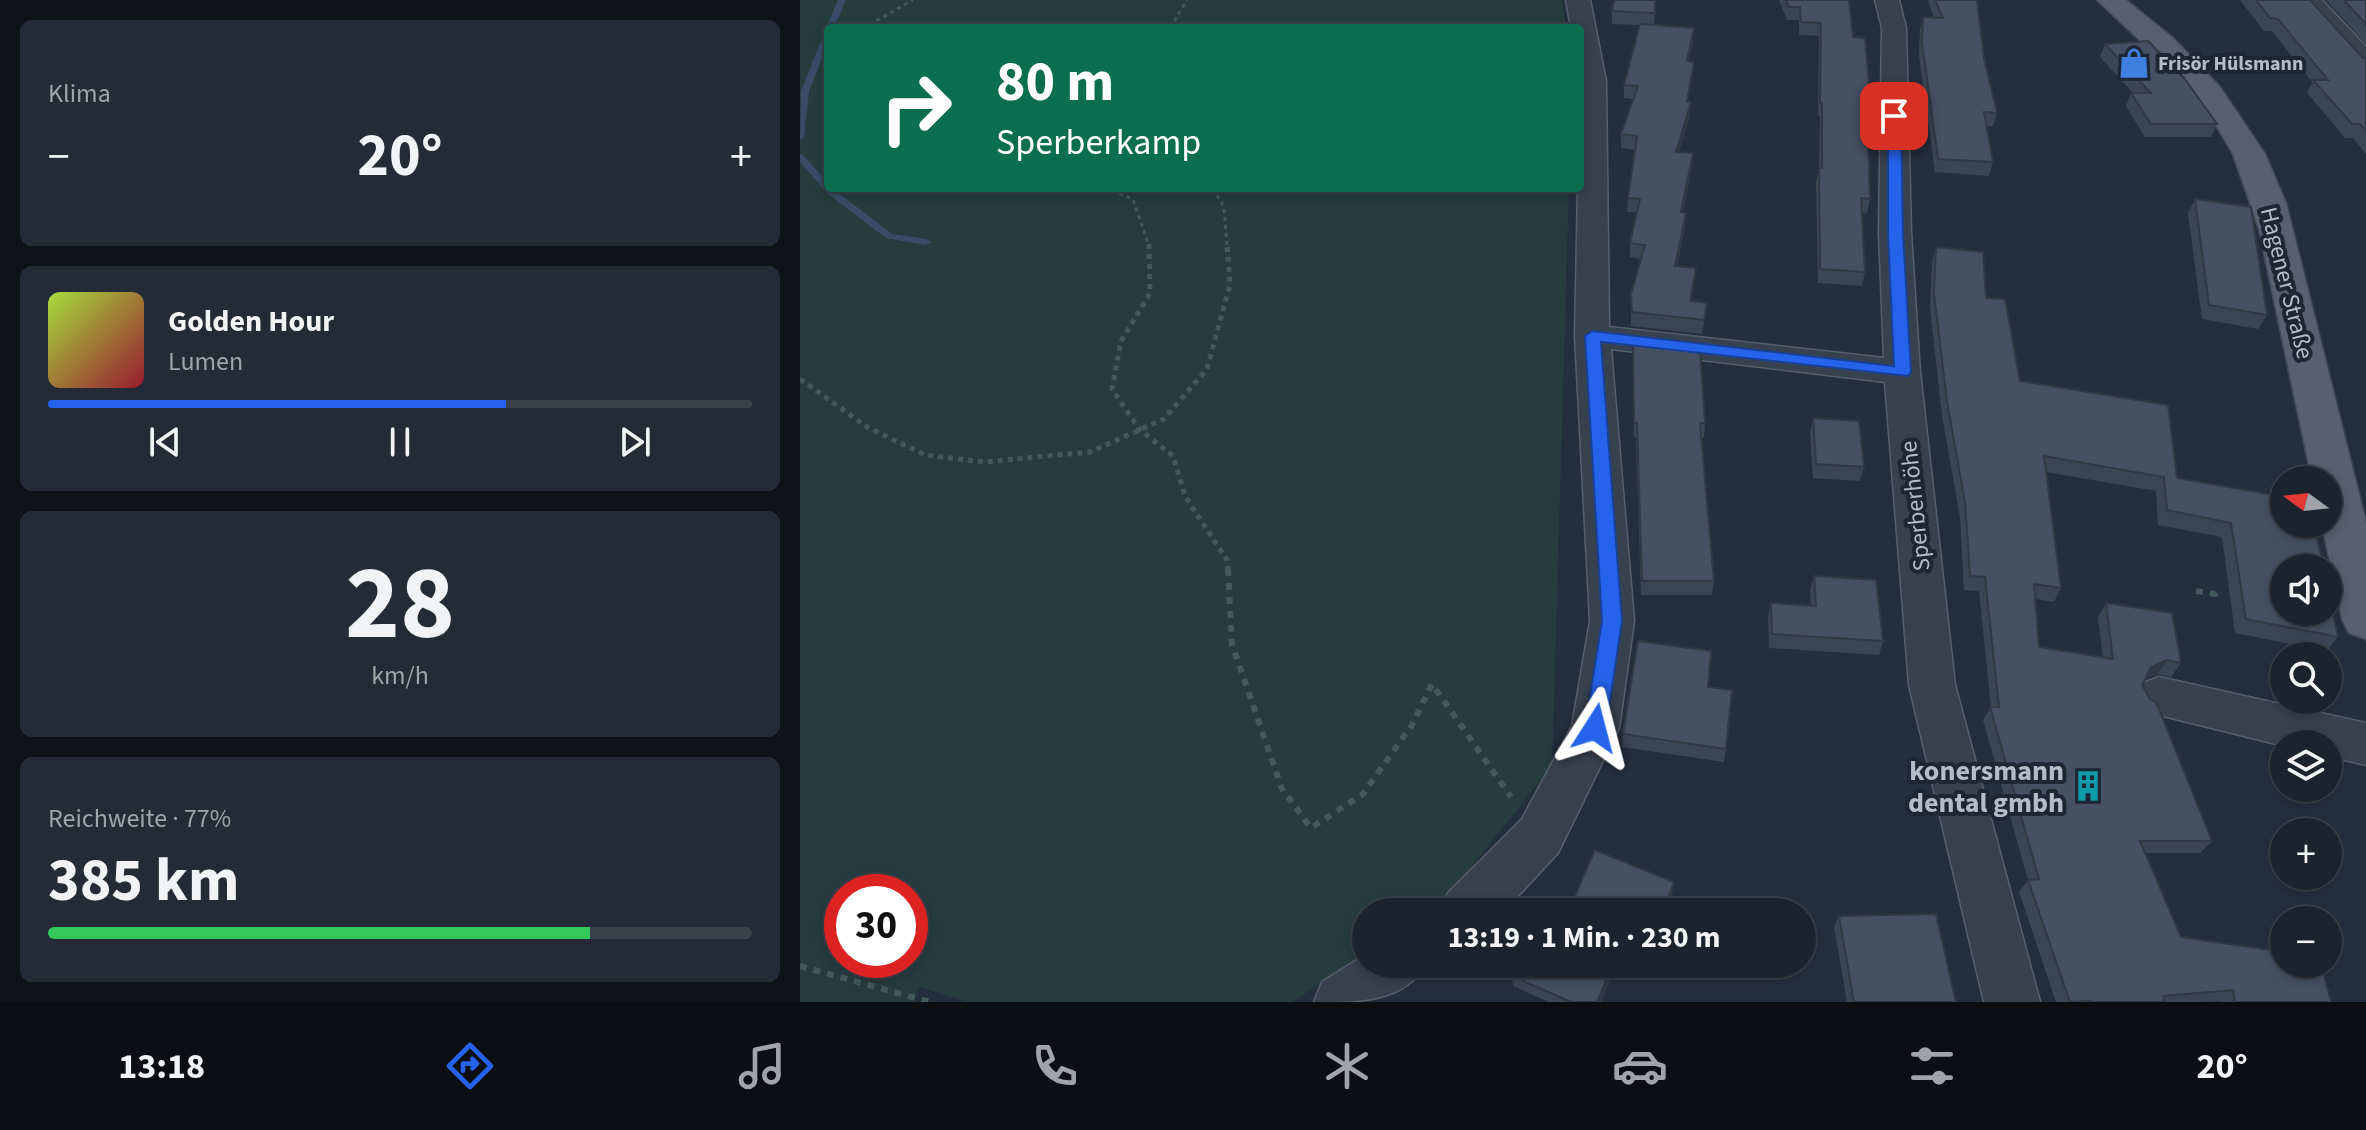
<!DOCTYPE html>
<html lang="de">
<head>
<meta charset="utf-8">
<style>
	:root { --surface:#1b232e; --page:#242b36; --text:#f1f3f6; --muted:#a0a4aa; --line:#39404a; --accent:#2563eb }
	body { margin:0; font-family:"Source Sans 3",sans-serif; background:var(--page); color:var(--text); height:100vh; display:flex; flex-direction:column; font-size:30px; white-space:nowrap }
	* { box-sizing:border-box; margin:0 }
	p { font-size:26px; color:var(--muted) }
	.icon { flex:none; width:44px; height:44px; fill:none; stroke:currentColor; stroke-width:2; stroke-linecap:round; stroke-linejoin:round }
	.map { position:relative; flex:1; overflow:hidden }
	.drawer { display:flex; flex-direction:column; gap:20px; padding:20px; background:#0f1319; width:800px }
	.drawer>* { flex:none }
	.guide { position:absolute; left:24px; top:24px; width:760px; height:168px; border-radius:8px; box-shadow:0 4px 12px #0003,0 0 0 2px var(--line); background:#0b6e4f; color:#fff; overflow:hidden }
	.needle { width:52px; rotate:285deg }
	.fabs { position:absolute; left:1470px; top:466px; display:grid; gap:16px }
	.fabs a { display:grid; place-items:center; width:72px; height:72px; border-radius:50%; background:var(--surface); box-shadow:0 4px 12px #0003,0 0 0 2px var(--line); font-size:40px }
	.speed { position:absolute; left:24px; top:874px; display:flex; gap:16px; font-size:40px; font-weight:700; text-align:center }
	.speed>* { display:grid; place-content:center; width:104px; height:104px; border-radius:50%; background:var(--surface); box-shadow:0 4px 12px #0003,0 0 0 2px var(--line); line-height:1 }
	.speed .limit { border:12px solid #d22; background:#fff; color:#111 }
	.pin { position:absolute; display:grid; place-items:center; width:68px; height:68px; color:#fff; margin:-34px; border-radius:16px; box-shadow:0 4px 12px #0006 }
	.me { position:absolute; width:88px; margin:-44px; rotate:9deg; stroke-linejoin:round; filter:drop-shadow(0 0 6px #0008) }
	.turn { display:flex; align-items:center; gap:28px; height:168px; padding:0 40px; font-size:36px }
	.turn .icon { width:104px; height:104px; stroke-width:2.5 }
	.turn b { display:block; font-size:56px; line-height:68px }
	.big { font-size:60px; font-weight:700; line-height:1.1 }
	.drawer .card { flex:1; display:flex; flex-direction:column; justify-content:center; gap:12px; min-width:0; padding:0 28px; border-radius:12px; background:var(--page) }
	.drawer .dial { align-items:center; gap:0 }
	.dial b { font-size:104px; line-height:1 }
	.song { display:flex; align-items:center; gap:24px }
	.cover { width:96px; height:96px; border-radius:12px; background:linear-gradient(135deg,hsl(80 70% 55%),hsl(350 70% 35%)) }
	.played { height:8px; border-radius:4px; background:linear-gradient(90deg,var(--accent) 65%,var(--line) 65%) }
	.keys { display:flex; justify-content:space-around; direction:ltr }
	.heat { display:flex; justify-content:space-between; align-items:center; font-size:44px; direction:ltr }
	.charge { height:12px; border-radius:6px; background:linear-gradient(90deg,#34c759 77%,var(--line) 0) }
	.trip { position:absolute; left:552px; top:898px; width:464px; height:80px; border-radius:40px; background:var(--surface); box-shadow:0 4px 12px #0003,0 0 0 2px var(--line); font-weight:700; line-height:80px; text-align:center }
	.tab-bar { display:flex; height:128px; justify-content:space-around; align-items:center; background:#0b0e12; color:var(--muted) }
	.tab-bar .icon { width:56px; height:56px }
	.tab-bar .current { color:var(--accent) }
	.tab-bar b { font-size:36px; color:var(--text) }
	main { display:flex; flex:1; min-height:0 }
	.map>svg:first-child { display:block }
</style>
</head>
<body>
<main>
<section class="drawer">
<div class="card"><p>Klima</p>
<div class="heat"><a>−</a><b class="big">20°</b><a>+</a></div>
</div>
<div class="card">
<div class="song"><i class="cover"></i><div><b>Golden Hour</b><p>Lumen</p></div></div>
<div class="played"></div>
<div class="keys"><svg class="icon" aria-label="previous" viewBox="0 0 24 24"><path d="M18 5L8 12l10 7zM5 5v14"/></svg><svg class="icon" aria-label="pause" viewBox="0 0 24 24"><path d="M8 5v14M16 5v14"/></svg><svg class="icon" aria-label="next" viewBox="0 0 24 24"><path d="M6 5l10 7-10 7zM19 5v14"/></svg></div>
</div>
<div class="card dial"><b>28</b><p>km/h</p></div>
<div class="card"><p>Reichweite · 77%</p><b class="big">385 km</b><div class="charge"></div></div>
</section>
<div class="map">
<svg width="1566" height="1002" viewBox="0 0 1566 1002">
	<rect width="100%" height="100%" fill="#242f3e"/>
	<!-- green -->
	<path fill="#263c3f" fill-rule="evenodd" d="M0,0H762L766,28H28V188H769L752,766L653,890L622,912H566V951L493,1002H169L120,987L111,1002H0ZM42,892H110V960H42Z"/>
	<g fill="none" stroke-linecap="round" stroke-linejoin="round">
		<!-- stream -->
		<g fill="#394c67" fill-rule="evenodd">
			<path d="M38,0H46L34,28L27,30L26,28Z"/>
			<path d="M25,31H28V43L9,91L4,137L0,140L1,91Z"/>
			<path d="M0,154L3,155L28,183V188H32L92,234L126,239L131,242L126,245L86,238L27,193L0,162Z"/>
		</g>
		<defs>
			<g id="minor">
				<path d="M766,0H790L806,81L809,327L1084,358L1079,233L1082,28L1075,0H1099L1106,28L1111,233L1120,372L1155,685L1240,1002H1184L1109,685L1085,382L811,349L834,621L819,728L758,853L703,912H640L648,893L722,819L772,726L790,621L775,336L778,188H780V28H771Z"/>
				<path d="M1497,0H1522L1566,47V70L1557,68Z"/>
				<path d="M1359,677L1566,723V765L1528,756V744L1484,746L1343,711L1336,697L1343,683Z"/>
				<path d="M566,954V964H626C605,1002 560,1002 514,1002L522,982Z"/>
			</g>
			<path id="major" d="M1297,0H1326L1373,38L1420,87L1465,154L1486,203L1566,522V639L1549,633L1542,619L1522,524H1528V480H1512L1459,229L1433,154L1410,115L1384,82Z"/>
		</defs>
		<!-- minor casing -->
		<use href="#minor" stroke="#565f6c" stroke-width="3"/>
		<!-- major casing -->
		<use href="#major" stroke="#414a57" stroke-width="3"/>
		<!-- path-far2 -->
		<g stroke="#44595c" stroke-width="3" stroke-dasharray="4 4" stroke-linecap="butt">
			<path d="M73,28L76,21L113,0"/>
			<path d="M370,28L387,0"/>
			<path d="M304,188L333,199L349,246"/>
			<path d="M413,188L424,207L427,246"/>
		</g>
		<!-- path-far1 -->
		<g stroke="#44595c" stroke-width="5" stroke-dasharray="5 5" stroke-linecap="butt">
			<path d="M349,244L350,293L321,341L312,389L340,430L373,456L385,496L427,560L428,571"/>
			<path d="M0,379L67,427L125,455L184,462L290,452L364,419L407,369L430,284L427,244"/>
		</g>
		<!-- path -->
		<g stroke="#44595c" stroke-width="6" stroke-dasharray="7 7" stroke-linecap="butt">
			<path d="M428,569L432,644L482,789L511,828L563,794L612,725L632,684L711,797"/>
			<path d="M1396,591L1415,594L1420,587"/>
			<path d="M0,966L130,1002"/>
		</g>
		<!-- minor -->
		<use href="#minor" fill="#38414e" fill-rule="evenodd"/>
		<!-- major -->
		<use href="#major" fill="#56606e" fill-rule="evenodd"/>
	</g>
	<!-- wall -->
	<g fill="#3b4654">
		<path d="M855,0L854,25L893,41L889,61L893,75L888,102L890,116L879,152L893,153L892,166L883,212L886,213L885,227L877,266L895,282L891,301L905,317L902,334L831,326V294L841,259L830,257V243L837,212H827L828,198L835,150L821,148V134L833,99L824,98V85L840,25L812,24V11Z"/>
		<path d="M979,0H1049L1053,37L1071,107L1067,120L1070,199L1067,213L1062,212L1065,272L1062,286L1018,283L1016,182L1019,168L1020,116H1018L1019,36L999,35V20H987Z"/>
		<path d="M1128,0H1177L1184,58L1197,113L1193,126H1186L1193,162L1189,176L1135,172L1119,56L1120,30L1123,17L1134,18Z"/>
		<path d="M1440,0H1510L1563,58H1566V154L1553,138H1545L1507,93L1512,82L1472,31H1464Z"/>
		<path d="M1526,0H1566V44Z"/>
		<path d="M1305,44L1417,124L1411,137H1345L1326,106L1331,93H1333L1300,57Z"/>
		<path d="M1395,199L1467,315L1458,329L1402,319L1388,213Z"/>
		<path d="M1136,247L1186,298L1220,381L1377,478L1484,497L1538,637L1526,651L1435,633L1422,537L1358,525L1356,491L1246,472L1261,588L1254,602L1235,599L1239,647L1303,658L1298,617L1306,603L1381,663L1371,677L1358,674L1345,679L1342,685L1412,841L1400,853H1346L1381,937L1531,1002H1420V1001L1404,1002H1256L1219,892L1228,880L1183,720L1191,707L1179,591L1164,590L1160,517L1142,416L1130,308L1132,261Z"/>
		<path d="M833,340L905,423L904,438H902L914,581L912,595H841L836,437H834Z"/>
		<path d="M1013,418L1064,467L1060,481L1013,478L1010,433Z"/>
		<path d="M1014,576L1083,641L1079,655L969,648L968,617L971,603L1011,606L1010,590Z"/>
		<path d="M908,687L926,749L924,762L822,747L823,734Z"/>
		<path d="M1039,916L1156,1002H1047L1034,927Z"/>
		<path d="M717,964H845L841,975L816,964L801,1002H749L713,986L712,976Z"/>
	</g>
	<!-- shaded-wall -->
	<g fill="#303945">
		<path d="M894,28L893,41L886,74L887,61Z"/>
		<path d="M891,102L890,116L875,165L876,152Z"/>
		<path d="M893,153L892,166L880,226L881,212Z"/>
		<path d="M886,213L885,227L874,280L875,266Z"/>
		<path d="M896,268L895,282L889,315L890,301Z"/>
		<path d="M1367,660L1358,674L1342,680L1351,667Z"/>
		<path d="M874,882L872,894L865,912H863Z"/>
		<path d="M813,964H816L801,1002H797Z"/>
	</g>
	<!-- building -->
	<g fill="#455162" stroke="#303945" stroke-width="2">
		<path d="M814,0H855V13L812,11Z"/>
		<path d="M986,0H1049L1053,37L1065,38L1071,107H1067L1070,199L1061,198L1065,272L1020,269L1019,168H1022V103H1020L1021,23L1001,22L1000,7H989Z"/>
		<path d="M1135,0H1177L1184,58L1197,113L1184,112L1193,162L1138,159L1122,43L1123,17L1143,18Z"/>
		<path d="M1456,0H1510L1563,58H1566V131L1560,124H1552L1513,80H1528L1478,19L1470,18Z"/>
		<path d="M1544,0H1566V24Z"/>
		<path d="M840,24L894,28L887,61L894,62L887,102H891L876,152L893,153L881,212L886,213L875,266L896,268L890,301L907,303L904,320L832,312L831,294L845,245L830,243L840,199L828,198L837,136L821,134L838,86L824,85Z"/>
		<path d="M1348,41L1384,78L1417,124H1351L1331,93H1351L1305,44Z"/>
		<path d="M1395,199L1451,207L1467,315L1409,305Z"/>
		<path d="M1136,247L1183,252L1186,298L1205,299L1220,381L1368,405L1377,478L1484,497V524H1514L1524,568H1484V612H1528V589L1538,637L1446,619L1431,523L1367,510L1364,477L1244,456L1261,588L1234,584L1239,647L1313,659L1306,603L1372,613L1381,663L1367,660L1351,667L1342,685L1350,699L1356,702L1412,841H1340L1381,937L1484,952V964H1521L1531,1002H1435L1433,990L1363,996L1365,1002H1291L1290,1001L1270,1002L1228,880L1239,879L1190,707H1199L1185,577L1170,576L1165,502L1147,402L1134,293Z"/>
		<path d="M833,340L900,348L905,423H900L914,581H842L837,423H834Z"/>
		<path d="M1013,418L1059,421L1064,467L1016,464Z"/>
		<path d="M1014,576L1076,580L1083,641L972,634L971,603L1016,606Z"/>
		<path d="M838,641L911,651L908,687L932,690L926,749L823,734Z"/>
		<path d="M795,850L874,882L863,912H768Z"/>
		<path d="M1136,914L1156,1002H1054L1039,916Z"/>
		<path d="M717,964H813L797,1002H771L712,976Z"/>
	</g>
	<!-- route -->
	<path fill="#2563eb" stroke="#184099" stroke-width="2" d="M1094,112L1101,116L1103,233L1111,372L1108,376L801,342L822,621L806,728L803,735L795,738L788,735L785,728L802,621L785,336L792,331L1094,366L1088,233V116Z"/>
	<!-- icons -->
	<defs>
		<symbol id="shop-bare" viewBox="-9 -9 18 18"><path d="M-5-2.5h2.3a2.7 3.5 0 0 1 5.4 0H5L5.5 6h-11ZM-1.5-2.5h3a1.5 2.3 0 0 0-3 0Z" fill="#3f7fe0" stroke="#1d2633" stroke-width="2.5" paint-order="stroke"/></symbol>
		<symbol id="building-bare" viewBox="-9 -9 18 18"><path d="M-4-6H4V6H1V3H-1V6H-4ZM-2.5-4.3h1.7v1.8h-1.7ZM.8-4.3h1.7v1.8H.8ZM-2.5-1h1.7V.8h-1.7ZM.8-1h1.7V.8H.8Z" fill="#0f9aa8" stroke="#1d2633" stroke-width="2.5" paint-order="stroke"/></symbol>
	</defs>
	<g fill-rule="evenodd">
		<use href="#shop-bare" x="1312" y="41" width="44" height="44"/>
		<use href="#building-bare" x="1266" y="764" width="44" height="44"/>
	</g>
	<g text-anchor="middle" stroke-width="8" stroke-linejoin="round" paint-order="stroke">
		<!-- far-poi labels -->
		<g font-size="20" font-weight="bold" fill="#b4bcc9" stroke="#1d2633" text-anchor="start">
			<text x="1358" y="70">Frisör Hülsmann</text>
		</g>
		<!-- street labels -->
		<g font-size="24" fill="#b4bcc9" stroke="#1d2633">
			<text transform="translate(1487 283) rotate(76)" y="8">Hagener Straße</text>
			<text transform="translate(1115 506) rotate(-96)" y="8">Sperberhöhe</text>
		</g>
		<!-- near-poi labels -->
		<g font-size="28" font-weight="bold" fill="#b4bcc9" stroke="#1d2633" text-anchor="end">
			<text x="1264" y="780">konersmann<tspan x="1264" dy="32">dental gmbh</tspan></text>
		</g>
	</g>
</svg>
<div class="fabs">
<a><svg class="needle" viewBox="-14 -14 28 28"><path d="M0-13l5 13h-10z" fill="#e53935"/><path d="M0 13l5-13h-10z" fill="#a0a4aa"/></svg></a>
<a><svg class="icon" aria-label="sound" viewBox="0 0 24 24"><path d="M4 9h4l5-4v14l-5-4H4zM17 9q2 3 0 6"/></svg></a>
<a><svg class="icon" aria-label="search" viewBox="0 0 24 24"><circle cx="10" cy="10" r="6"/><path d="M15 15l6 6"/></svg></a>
<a><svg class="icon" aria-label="layers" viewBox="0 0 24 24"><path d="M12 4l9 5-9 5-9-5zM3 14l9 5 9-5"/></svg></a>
<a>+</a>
<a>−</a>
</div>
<div class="speed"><div class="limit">30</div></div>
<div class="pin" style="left:1094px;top:116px;background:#d93025"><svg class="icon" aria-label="arrive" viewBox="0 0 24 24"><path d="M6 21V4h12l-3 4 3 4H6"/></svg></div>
<svg class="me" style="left:795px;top:728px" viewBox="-20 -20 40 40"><path d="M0-17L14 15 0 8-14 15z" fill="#2563eb" stroke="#fff" stroke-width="4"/></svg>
<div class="trip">13:19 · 1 Min. · 230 m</div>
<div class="guide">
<div class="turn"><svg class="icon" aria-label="right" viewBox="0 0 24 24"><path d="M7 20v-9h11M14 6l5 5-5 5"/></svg><div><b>80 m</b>Sperberkamp</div></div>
</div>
</div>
</main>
<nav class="tab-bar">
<b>13:18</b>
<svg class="icon current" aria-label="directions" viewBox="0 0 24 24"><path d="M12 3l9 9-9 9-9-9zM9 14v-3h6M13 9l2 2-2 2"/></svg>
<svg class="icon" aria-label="music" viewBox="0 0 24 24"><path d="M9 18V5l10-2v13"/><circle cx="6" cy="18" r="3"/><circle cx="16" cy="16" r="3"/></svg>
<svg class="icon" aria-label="phone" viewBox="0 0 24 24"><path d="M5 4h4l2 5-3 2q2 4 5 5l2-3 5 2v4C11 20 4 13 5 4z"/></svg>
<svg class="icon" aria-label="climate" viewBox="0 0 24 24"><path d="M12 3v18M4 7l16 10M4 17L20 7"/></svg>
<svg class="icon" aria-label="car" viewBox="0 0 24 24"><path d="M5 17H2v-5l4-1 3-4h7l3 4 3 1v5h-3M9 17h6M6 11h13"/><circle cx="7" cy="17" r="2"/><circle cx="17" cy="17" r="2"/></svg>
<svg class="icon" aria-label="filters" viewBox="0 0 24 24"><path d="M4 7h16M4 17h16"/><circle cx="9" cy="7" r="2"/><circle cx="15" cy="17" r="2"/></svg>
<b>20°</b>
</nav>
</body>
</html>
